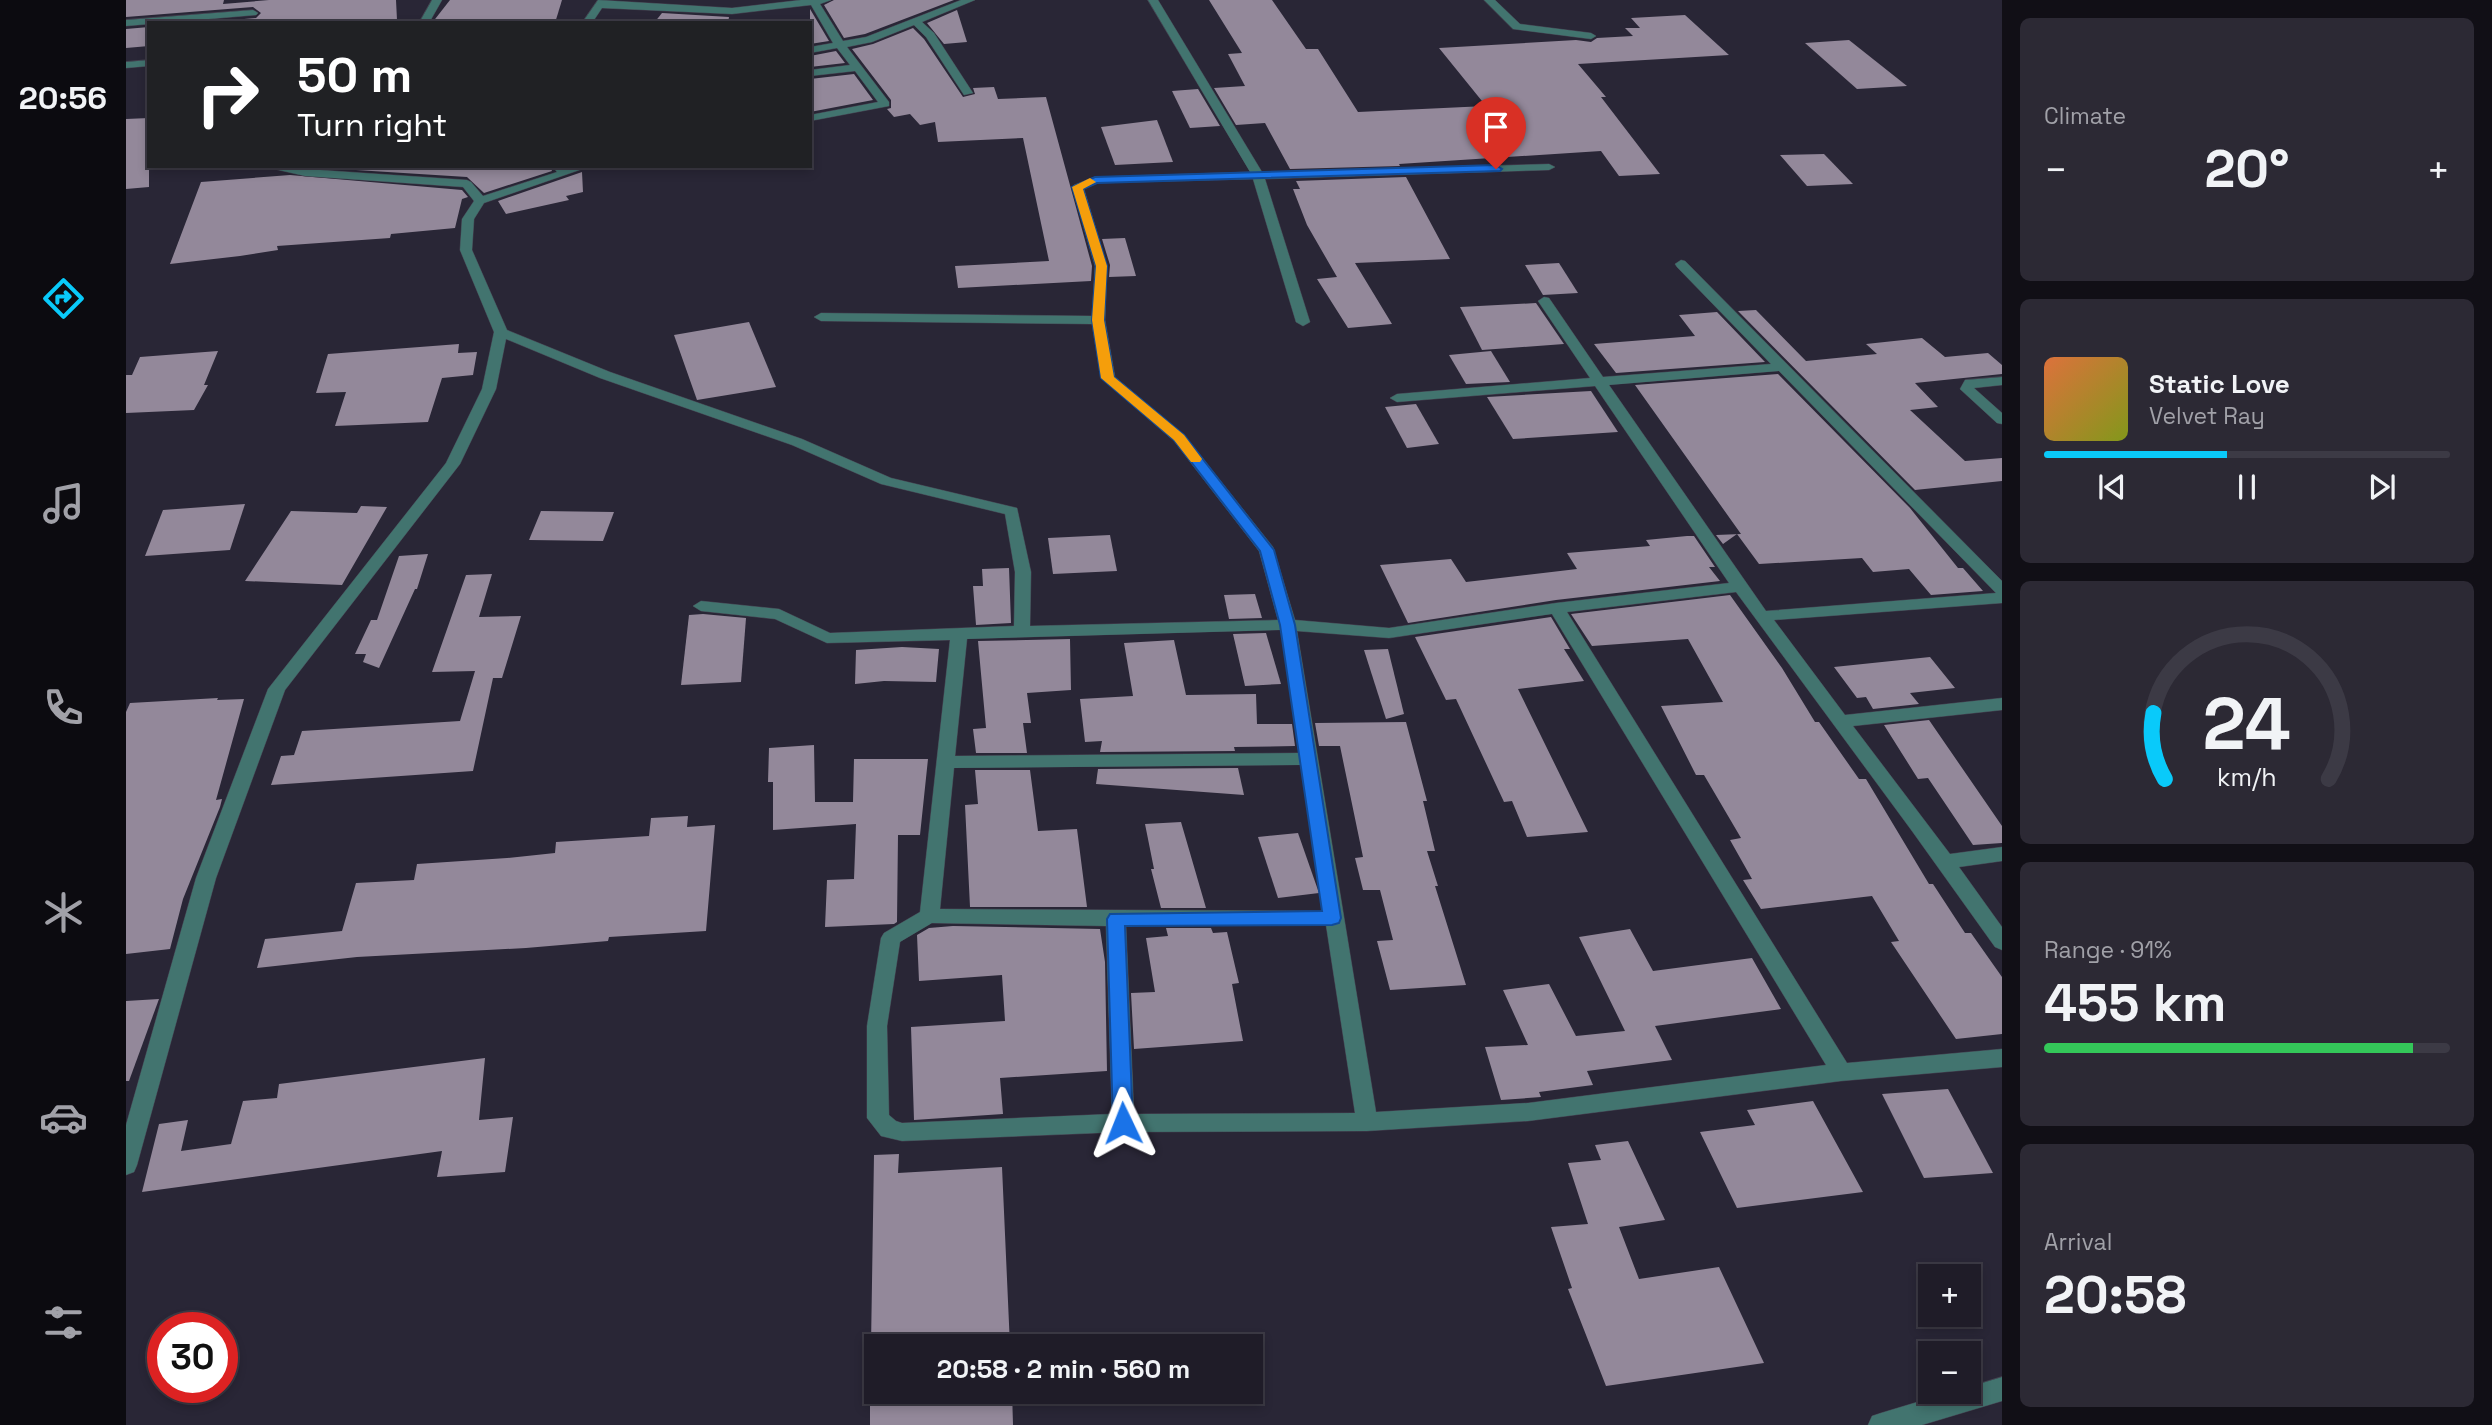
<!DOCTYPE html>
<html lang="en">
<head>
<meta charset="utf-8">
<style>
	:root { --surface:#1f1c28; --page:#2c2934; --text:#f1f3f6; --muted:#a1a1a8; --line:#3c3a45; --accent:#09cafa }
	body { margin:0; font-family:"Space Grotesk",sans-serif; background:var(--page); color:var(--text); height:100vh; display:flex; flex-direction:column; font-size:26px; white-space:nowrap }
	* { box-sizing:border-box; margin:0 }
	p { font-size:23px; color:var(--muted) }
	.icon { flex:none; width:38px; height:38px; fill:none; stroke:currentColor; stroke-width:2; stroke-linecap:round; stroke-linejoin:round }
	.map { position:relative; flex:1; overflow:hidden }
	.details { display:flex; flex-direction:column; gap:18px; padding:18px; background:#110f16; width:490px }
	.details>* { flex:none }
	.banner { position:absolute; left:21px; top:21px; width:665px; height:147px; border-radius:0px; box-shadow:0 4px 10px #0003,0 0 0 2px var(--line); background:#202124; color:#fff; overflow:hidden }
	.tools { position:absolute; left:1792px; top:1264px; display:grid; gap:14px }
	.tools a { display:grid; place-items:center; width:63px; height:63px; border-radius:0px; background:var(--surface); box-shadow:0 4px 10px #0003,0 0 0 2px var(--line); font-size:35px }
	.speed { position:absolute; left:21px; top:1312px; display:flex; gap:14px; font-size:35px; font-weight:700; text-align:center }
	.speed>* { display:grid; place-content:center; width:91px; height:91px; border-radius:50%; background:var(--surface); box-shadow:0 4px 10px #0003,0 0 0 2px var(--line); line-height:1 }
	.speed .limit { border:10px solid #d22; background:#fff; color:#111 }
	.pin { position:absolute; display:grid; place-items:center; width:60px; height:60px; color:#fff; margin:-72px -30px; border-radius:50% 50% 50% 0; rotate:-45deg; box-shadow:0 0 7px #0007 }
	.pin .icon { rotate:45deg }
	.me { position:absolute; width:77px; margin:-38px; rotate:358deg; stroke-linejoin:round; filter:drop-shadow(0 0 5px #0008) }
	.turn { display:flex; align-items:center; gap:24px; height:147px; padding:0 35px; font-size:32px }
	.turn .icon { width:91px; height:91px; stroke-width:2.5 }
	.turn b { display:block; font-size:49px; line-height:60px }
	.big { font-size:52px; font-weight:800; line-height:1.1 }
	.details .widget { flex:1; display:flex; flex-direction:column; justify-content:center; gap:10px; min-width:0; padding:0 24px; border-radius:10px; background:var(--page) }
	.details .dial { align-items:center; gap:0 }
	.dial svg { height:182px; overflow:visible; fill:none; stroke:var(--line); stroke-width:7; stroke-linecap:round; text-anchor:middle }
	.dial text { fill:var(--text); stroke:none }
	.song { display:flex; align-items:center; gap:21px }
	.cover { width:84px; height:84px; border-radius:10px; background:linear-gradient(135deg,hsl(20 70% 55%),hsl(70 70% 35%)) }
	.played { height:7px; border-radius:4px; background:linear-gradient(90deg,var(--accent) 45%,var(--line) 45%) }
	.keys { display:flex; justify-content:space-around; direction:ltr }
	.heat { display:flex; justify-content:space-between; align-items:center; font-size:38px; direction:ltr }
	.charge { height:10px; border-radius:5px; background:linear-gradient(90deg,#34c759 91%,var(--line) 0) }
	.trip { position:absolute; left:738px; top:1334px; width:399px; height:70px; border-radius:0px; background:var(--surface); box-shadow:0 4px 10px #0003,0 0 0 2px var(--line); font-weight:800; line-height:70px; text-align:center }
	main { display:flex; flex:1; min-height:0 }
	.tab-bar { display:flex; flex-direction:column; width:126px; justify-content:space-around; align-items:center; background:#0c0b10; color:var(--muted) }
	.tab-bar .icon { width:49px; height:49px }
	.tab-bar .selected { color:var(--accent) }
	.tab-bar b { font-size:32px; color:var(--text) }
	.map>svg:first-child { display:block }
</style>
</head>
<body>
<main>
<nav class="tab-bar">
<b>20:56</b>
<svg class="icon selected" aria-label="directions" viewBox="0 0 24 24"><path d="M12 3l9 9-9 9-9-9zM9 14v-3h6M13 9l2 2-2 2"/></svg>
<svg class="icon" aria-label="music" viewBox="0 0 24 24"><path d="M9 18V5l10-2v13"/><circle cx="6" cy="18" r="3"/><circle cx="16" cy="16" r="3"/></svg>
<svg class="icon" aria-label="phone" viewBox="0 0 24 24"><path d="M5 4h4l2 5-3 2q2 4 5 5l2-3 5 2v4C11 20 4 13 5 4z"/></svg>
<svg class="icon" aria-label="climate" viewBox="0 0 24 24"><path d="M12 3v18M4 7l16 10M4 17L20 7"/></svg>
<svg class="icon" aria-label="car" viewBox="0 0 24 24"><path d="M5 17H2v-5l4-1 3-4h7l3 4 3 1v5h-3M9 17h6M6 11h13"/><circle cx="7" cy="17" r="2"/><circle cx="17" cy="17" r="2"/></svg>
<svg class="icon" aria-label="filters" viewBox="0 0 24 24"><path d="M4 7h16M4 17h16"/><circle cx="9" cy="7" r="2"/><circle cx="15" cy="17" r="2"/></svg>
</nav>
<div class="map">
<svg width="1876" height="1425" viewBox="0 0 1876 1425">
	<rect width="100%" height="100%" fill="#292636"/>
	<!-- building -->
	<g fill="#93889a">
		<path d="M0,0H98L97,4L143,0H270L271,20L209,23H70L130,18L135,13L127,7L0,17Z"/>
		<path d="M324,0H436L429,23H306Z"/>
		<path d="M708,0H828L739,34L718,38L698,5Z"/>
		<path d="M1083,0H1146L1180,49H1192L1232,112L1360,106L1313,48L1450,40L1465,42L1471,38L1507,36L1499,28H1514L1505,18L1559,15L1603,55L1452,64L1480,97H1475L1534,174L1493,176L1475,151L1273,164L1274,166L1164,169L1139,123L1110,125L1088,88L1119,86L1102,54L1116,53Z"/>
		<path d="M684,9L703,41L684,44Z"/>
		<path d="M831,10L841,42L818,44L801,23Z"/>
		<path d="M536,13L603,17L602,23H528Z"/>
		<path d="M23,27V46L0,48V29Z"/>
		<path d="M787,28L798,39L837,97L849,94L847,88L868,87L872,99L920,97L966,266L965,281L832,288L829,266L923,261L897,138L812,142L809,122L794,125L784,114L768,117L761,109L765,108V100L726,49L747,44Z"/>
		<path d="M1723,40L1781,86L1731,89L1679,43Z"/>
		<path d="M710,51L719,63L684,67V56Z"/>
		<path d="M728,74L747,100L684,112V79Z"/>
		<path d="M1072,89L1094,126L1064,128L1046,91Z"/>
		<path d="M23,118V187L0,189V119Z"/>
		<path d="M1031,120L1047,162L989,165L975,127Z"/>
		<path d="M1698,154L1727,184L1681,186L1654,155Z"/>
		<path d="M217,166H424L426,171L358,193L341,177L214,169Z"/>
		<path d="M456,172L457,192L440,196L443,200L380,214L372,201Z"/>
		<path d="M164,175L336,190L342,197L336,199L329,228L265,234L264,238L151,246L152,250L114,256L44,264L75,182Z"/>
		<path d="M1280,177L1324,259L1229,263L1266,324L1222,328L1191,279L1211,277L1181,225L1167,189H1174L1170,181Z"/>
		<path d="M999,238L1010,276L983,277L984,265L976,239Z"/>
		<path d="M1433,263L1452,293L1417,295L1399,265Z"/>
		<path d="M1410,303L1438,344L1356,350L1334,307Z"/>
		<path d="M1630,310L1680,361L1751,354L1740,344L1796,338L1819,357L1862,353L1876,365V374L1789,383L1812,407L1784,410L1839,461L1876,458V481L1789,490L1612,311Z"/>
		<path d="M1591,312L1639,362L1490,373L1468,344L1569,336L1553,315Z"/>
		<path d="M623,322L650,387L571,400L548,335Z"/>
		<path d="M333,344L332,353L351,352L347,375L316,378L302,422L209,426L220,392L190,393L202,354Z"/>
		<path d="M92,351L78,385H82L68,410L0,413V375H6L14,357Z"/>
		<path d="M1365,351L1384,382L1340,384L1323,355Z"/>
		<path d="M1652,374L1784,508L1832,568H1837L1857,591L1805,595L1783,569L1747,572L1736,558L1633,564L1611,534L1597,544L1590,535L1615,534L1509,385Z"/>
		<path d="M1465,391L1492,432L1387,439L1361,397Z"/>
		<path d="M1290,404L1313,444L1281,448L1259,407Z"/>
		<path d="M119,504L104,550L19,556L37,510Z"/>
		<path d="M235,506L261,507L216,585L119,581L165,511L231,513Z"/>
		<path d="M415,511L488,512L477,541L403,540Z"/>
		<path d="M984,535L991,571L927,574L922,538Z"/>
		<path d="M1561,536H1568L1589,567H1583L1594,581L1430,600L1282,623L1254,565L1325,559L1340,582L1451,569L1441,553L1524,546L1520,540Z"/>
		<path d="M302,554L291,589H289L253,668L237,662L240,654H229L245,620H251L273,556Z"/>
		<path d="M883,568L885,623L850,625L847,586H857L856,569Z"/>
		<path d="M366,574L353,617L395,616L376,678H367L347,771L145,785L155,756L168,755L176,731L334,721L349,671L306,672L340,575Z"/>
		<path d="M1129,594L1136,618L1103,619L1098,595Z"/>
		<path d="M1604,595L1656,668L1689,722H1693L1733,779H1740L1803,884H1807L1839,933H1845L1876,977V1034L1830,1039L1765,942L1773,941L1746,896L1635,909L1617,880L1626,879L1604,840L1615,838L1578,775H1570L1535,706L1597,702L1562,639L1466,646L1445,614Z"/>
		<path d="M577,614L620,618L615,682L555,685L563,615Z"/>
		<path d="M1425,617L1444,649H1438L1458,681L1392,689L1462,832L1401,837L1386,801L1378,802L1330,699L1320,700L1289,637Z"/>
		<path d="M1140,633L1155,684L1119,686L1107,634Z"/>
		<path d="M944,639L945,690L901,693L905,723H897L901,753H850L847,729L860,728L852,641Z"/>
		<path d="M1048,640L1060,695L1130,694L1131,724H1166L1169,746L1108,747L1109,751L974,752L976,741L959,742L954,699L1007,696L998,643Z"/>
		<path d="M776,647L813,649L810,682L758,681L729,684L730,650Z"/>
		<path d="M1262,649L1278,714L1260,719L1238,650Z"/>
		<path d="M1804,657L1829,688L1784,693L1793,704L1747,709L1740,697L1731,698L1708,667Z"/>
		<path d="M92,698L91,700L118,699L90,800L96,799L94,807L57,899L44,949L0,954V712L4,703Z"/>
		<path d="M1803,720L1876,826V843L1847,845L1802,778L1792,779L1758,725Z"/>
		<path d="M1280,722L1301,801H1297L1309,851H1301L1312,886H1309L1340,985L1264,990L1251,941L1267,940L1254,890H1237L1229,858L1237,857L1214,746H1193L1189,723Z"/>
		<path d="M688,745L689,802H727L728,759H802L794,835H772L771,922L768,924L699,927L701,880L728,879L730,824L647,830V782H642L643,748Z"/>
		<path d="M1112,768L1118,795L970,784L972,769Z"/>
		<path d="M849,770H904L912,831L951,829L961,907H844L839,805L852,804Z"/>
		<path d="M562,816L561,827L589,825L580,931L483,937L482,941L400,948L231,957L131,968L139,939L216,931L230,883L288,880L291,864L381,858L429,853L430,842L523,836L525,818Z"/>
		<path d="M1055,822L1080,908H1035L1025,869H1028L1019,824Z"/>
		<path d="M1172,833L1193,893L1152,898L1132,837Z"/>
		<path d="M827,926L974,929L979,962L981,1071L874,1078L877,1114L788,1120L785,1027L879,1021L876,975L793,981L791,935L803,928Z"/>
		<path d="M1040,928H1085L1087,933L1101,932L1113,983L1106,984L1117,1041L1008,1049L1005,993L1029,992L1020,938L1042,936Z"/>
		<path d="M1504,929L1527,971L1626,958L1655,1009L1529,1026L1546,1060L1461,1071L1467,1085L1413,1092L1415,1097L1375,1100L1359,1047L1402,1045L1377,990L1423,984L1450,1036L1499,1031L1453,937Z"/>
		<path d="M33,999L3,1081H0V1001Z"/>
		<path d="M359,1058L353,1120L387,1117L379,1172L311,1177L316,1151L16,1192L33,1124L62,1120L55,1151L105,1144L117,1101L151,1098L153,1084Z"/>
		<path d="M1822,1089L1867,1173L1798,1178L1756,1094Z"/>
		<path d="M1687,1101L1737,1192L1611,1208L1574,1132L1629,1125L1621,1110Z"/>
		<path d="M1502,1141L1539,1220L1493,1227L1513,1279L1593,1267L1638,1363L1480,1386L1442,1289L1446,1288L1425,1227L1462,1224L1442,1163L1475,1160L1469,1145Z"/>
		<path d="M773,1154L772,1173L876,1167L884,1346H745L748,1155Z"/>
		<path d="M744,1391H886L887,1425H744Z"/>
	</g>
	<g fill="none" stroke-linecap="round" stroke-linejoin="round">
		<defs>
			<g id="street">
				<path d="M306,0H316L303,23H293Z"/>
				<path d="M472,0L606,8L675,0H705L694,4L717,41L740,37L835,0H849L796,22L808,33L847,93L838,95L800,37L788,25L746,42L721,47L763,102V106L684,121V115L752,102L729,71L684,76V70L724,65L711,48L684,53V47L707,43L685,5L606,14L476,8L466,23H456Z"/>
				<path d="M1022,0H1032L1136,172L1423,164L1429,167L1423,170L1139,179L1184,322L1177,326L1170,322L1127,179L971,183L958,189L981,266L979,320L989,377L1058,435L1147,547L1169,620L1263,628L1430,603L1603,583L1469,386L1271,402L1264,398L1271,394L1464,378L1412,301L1418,297L1423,298L1477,377L1645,364L1551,267L1549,264L1555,260L1559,261L1876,581V603L1648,620L1719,715L1876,698V710L1727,726L1824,854L1876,847V861L1833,867L1876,927V950L1869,947L1786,831L1610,592L1441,612L1721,1063L1876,1049V1067L1715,1081L1402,1121L1241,1131L997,1132L776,1141L755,1136L741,1118V1026L755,938L758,933L794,912L824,640L701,643L649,619L575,611L567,606L575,601L653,609L704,633L888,626L889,572L879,514L755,484L666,445L474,378L380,339L370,389L334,464L159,690L90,878L11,1165L8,1172L0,1175V1125L70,878L142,689L320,463L356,389L368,332L334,250L336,219L348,201L337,187L179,176L135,166L341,180L345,182L357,196L431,172L426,166L441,168L465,166L358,203L348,219L346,250L381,330L484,372L676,439L765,478L891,508L905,572L904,626L1152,620L1133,551L1048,441L975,378L966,324L695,321L688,317L695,313L966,316L969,266L946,187L948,185L969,177L1124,172ZM1653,371L1870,593L1640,611L1483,385ZM1426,614L1700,1065L1402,1103L1250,1112L1171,631L1263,638ZM1155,630L1173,753L829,756L841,639ZM1175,765L1198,911L814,909L828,768ZM806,923L980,926L986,1114L776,1123L770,1121L763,1115L761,1026L774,942ZM1200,925L1229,1113L1008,1114L1000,926Z"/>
				<path d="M1358,0H1369L1394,24L1465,33L1470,36L1465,39L1387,29Z"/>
				<path d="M127,10L132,13L130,15L0,26V20Z"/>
				<path d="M23,60V66L0,68V62Z"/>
				<path d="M1876,377V385L1848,388L1876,413V424L1871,423L1834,389L1839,380Z"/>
				<path d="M1876,1377V1401L1796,1425H1742L1746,1416L1755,1413L1828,1391H1843V1387Z"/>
			</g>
		</defs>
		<!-- street casing -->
		<use href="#street" stroke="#454251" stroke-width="1"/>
		<!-- street -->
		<use href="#street" fill="#42746f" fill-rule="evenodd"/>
	</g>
	<!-- route -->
	<path fill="#1a73e8" stroke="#114b97" stroke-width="2" d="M1370,165L1376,169L1374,171L971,183L957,189L981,266L978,320L988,377L1058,435L1148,550L1169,625L1215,918L1213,923L1206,925L999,926L1007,1123L1004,1129L997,1132L990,1129L987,1123L981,919L984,914L1196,911L1154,625L1134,551L1048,440L975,378L966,320L970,266L946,187L969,177Z"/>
	<!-- slow -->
	<path fill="#f59e0b" d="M964,178L970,182L957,189L981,266L978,320L988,377L1058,435L1076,459L1074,462H1065L1048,440L975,378L966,320L970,266L946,187Z"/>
</svg>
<div class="tools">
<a>+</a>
<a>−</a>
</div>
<div class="speed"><div class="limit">30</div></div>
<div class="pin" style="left:1370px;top:169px;background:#d93025"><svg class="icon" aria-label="arrive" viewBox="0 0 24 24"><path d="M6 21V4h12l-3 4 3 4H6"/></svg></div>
<svg class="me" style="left:997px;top:1123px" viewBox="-20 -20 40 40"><path d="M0-17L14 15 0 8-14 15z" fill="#1a73e8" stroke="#fff" stroke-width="4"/></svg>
<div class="trip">20:58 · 2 min · 560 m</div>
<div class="banner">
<div class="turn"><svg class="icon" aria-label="right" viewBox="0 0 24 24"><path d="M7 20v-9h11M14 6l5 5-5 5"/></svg><div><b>50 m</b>Turn right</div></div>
</div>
</div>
<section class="details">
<div class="widget"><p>Climate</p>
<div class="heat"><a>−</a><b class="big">20°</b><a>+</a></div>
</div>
<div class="widget">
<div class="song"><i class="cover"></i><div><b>Static Love</b><p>Velvet Ray</p></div></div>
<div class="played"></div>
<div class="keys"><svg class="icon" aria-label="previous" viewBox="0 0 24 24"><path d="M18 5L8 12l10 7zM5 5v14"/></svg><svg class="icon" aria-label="pause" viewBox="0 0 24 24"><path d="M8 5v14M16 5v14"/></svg><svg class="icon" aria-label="next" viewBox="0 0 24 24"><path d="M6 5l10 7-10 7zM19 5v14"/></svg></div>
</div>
<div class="widget dial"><svg viewBox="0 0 100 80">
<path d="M14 69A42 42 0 1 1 86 69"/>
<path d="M14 69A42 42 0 0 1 9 40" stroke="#09cafa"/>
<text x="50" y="56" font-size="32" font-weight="700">24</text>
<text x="50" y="72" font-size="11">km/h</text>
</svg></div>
<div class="widget"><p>Range · 91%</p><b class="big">455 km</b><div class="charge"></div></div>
<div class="widget"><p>Arrival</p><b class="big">20:58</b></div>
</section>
</main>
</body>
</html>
